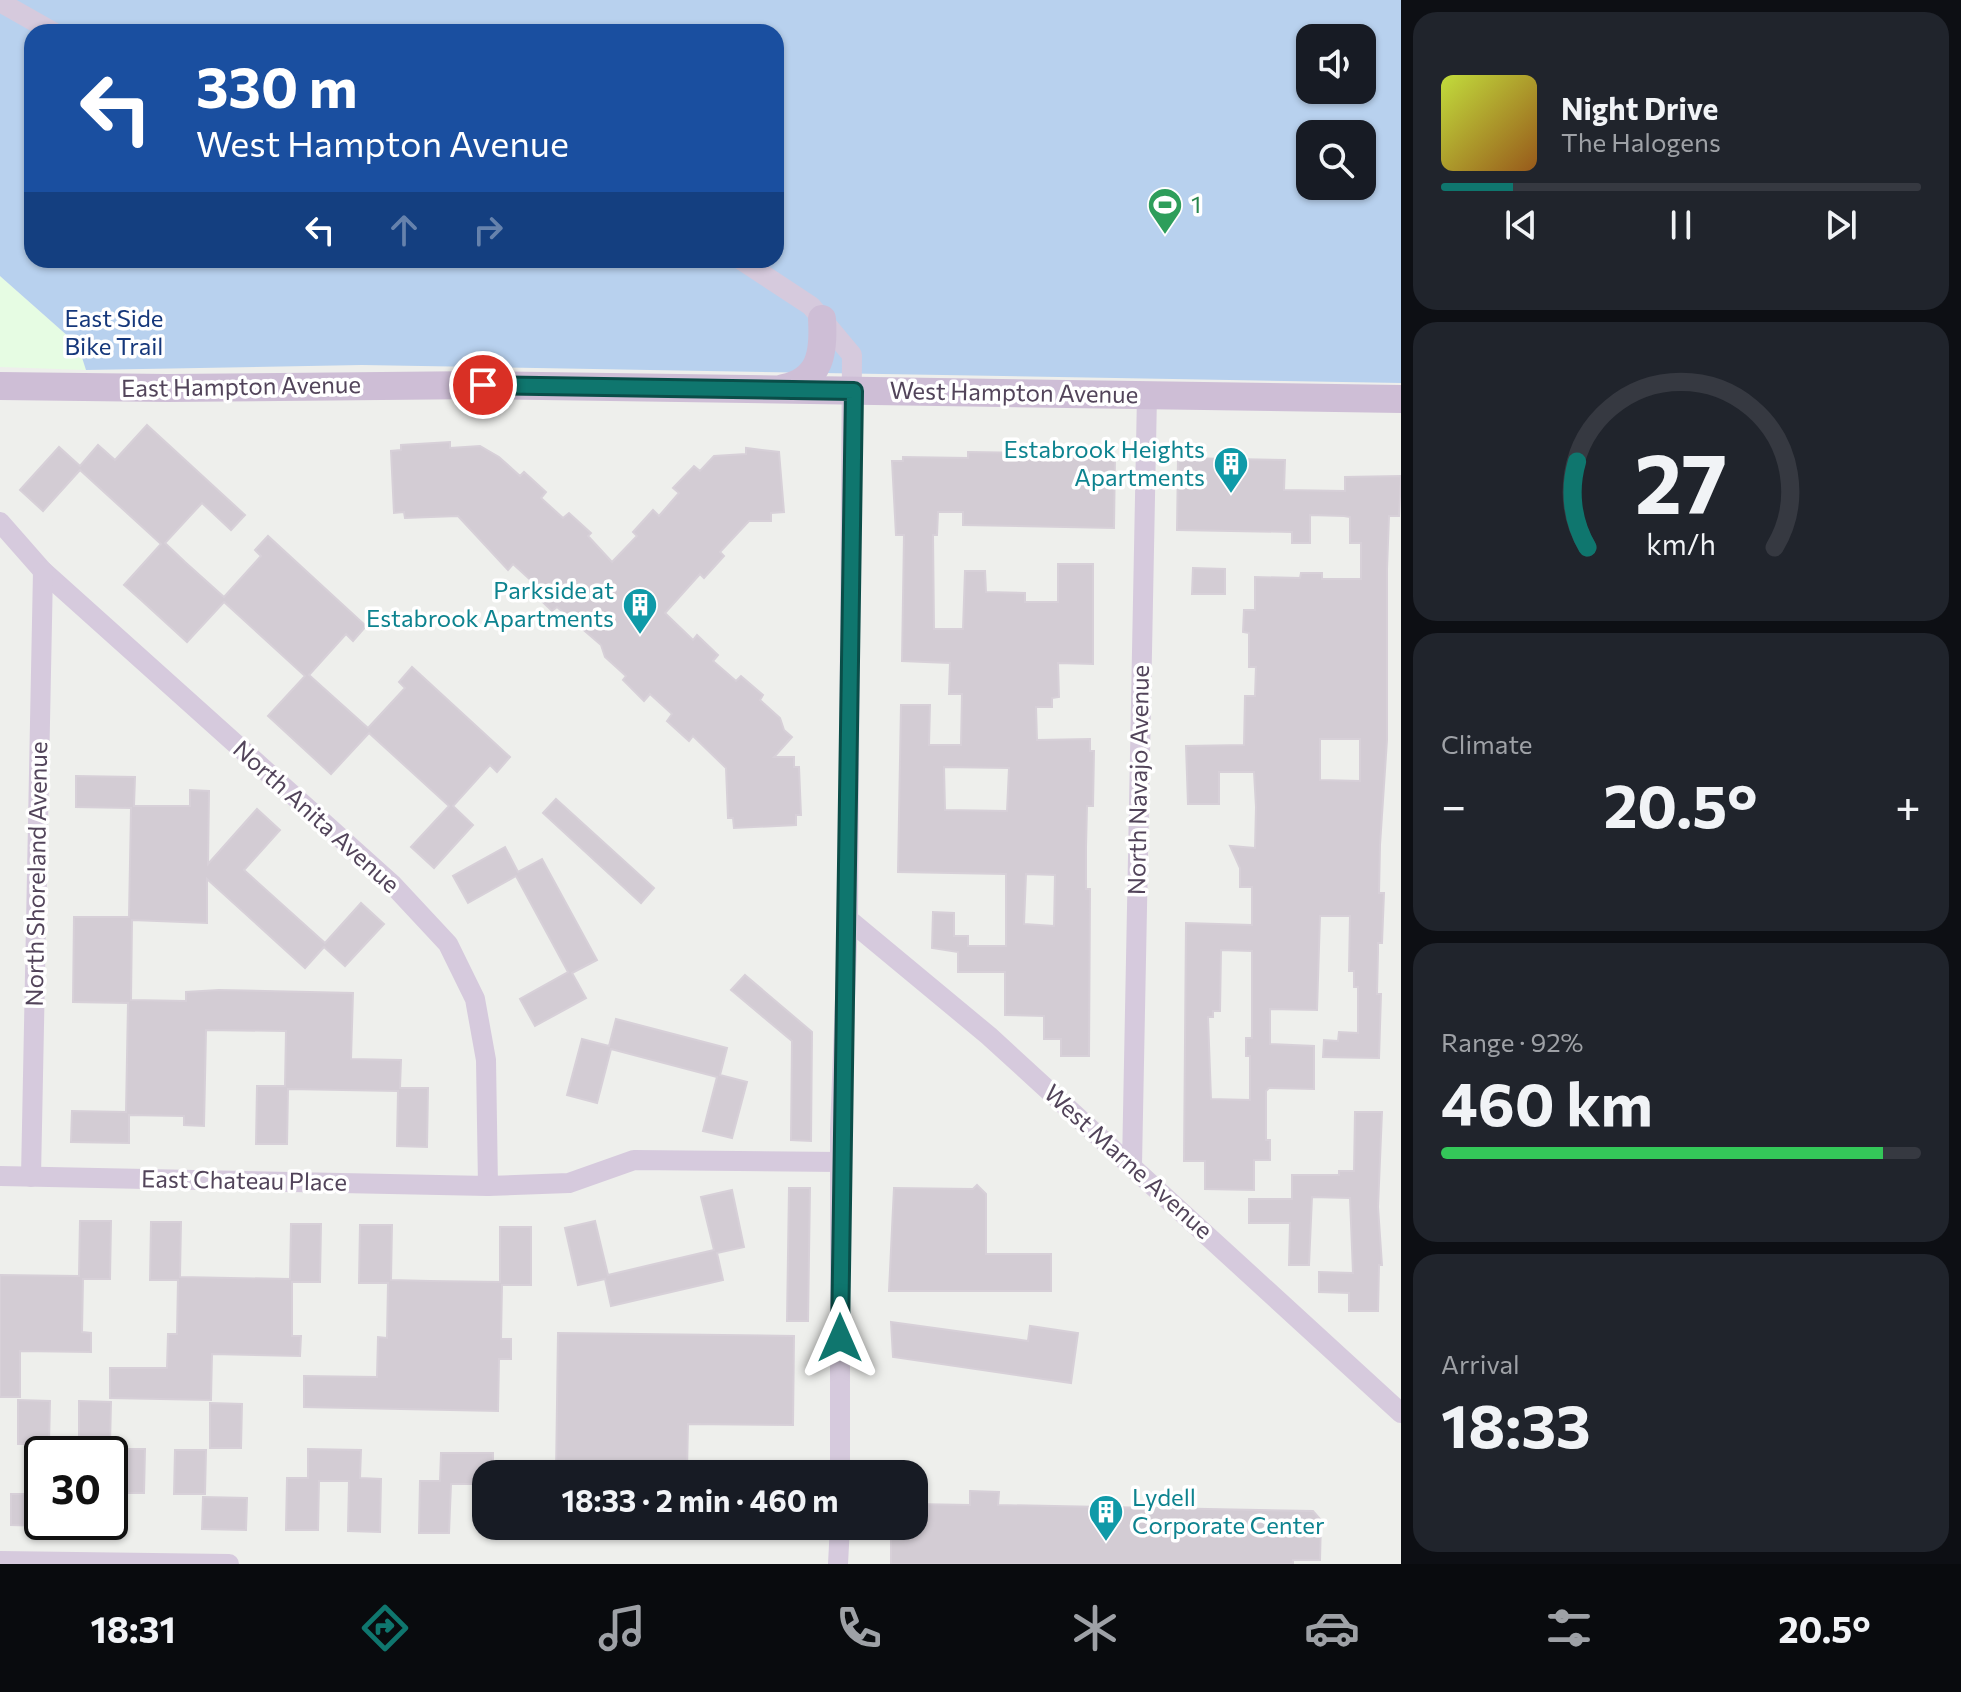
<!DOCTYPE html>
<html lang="en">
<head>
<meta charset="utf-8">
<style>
	:root { --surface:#171b24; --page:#20242c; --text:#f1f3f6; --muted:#9ea1a6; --line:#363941; --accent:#0f766e }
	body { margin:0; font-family:Commissioner,sans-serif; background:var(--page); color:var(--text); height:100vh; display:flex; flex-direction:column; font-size:30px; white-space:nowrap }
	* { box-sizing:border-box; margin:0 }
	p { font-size:26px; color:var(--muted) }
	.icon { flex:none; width:44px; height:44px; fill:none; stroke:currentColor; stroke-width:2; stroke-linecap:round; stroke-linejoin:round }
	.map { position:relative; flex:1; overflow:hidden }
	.panel { display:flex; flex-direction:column; gap:12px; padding:12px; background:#0d0f14; width:560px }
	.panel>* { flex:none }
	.hud { position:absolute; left:24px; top:24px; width:760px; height:244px; border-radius:24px; box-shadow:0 2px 6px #0004; background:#1a4fa0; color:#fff; overflow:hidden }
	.fabs { position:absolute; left:1296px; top:24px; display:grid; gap:16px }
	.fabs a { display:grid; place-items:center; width:80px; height:80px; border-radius:16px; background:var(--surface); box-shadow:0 2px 6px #0004; font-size:40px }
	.speed { position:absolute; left:24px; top:1436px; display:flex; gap:16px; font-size:40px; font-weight:700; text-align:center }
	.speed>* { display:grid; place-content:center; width:104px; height:104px; border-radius:50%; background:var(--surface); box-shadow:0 2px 6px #0004; line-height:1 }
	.speed .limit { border:4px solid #111; border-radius:12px; background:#fff; color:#111 }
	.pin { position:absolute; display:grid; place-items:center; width:68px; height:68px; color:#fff; margin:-34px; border:4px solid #fff; border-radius:50%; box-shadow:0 2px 8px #0007 }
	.me { position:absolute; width:88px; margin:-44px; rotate:0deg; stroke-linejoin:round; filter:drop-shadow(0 0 6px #0008) }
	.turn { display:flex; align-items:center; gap:28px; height:168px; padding:0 40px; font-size:36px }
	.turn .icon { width:104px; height:104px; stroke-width:2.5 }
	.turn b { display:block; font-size:56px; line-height:68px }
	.lanes { display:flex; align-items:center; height:76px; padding:0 40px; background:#0003; justify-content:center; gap:40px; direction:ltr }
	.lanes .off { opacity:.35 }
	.big { font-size:60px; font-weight:700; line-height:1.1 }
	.panel .tile { flex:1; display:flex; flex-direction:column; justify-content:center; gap:12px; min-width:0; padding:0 28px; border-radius:24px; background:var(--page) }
	.panel .dial { align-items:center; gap:0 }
	.dial svg { height:208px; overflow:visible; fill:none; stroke:var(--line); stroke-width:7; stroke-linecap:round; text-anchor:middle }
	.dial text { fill:var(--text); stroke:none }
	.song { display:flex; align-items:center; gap:24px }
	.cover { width:96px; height:96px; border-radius:12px; background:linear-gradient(135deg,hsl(70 70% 55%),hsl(30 70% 35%)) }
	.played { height:8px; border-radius:4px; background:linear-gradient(90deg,var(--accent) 15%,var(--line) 15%) }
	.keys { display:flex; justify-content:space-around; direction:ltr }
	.heat { display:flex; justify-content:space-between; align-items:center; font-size:44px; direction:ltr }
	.charge { height:12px; border-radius:6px; background:linear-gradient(90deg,#34c759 92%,var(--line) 0) }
	.trip { position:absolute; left:472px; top:1460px; width:456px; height:80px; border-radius:24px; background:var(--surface); box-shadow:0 2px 6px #0004; font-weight:700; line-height:80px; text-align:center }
	.tab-bar { display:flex; height:128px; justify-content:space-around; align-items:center; background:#090b0e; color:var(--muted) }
	.tab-bar .icon { width:56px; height:56px }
	.tab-bar .on { color:var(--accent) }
	.tab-bar b { font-size:36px; color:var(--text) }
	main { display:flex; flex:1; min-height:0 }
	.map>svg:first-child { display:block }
</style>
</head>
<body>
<main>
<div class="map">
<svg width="1401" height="1564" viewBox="0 0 1401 1564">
	<rect width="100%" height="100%" fill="#eeefec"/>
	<!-- commercial -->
	<path fill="#e6fce3" d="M0,276L78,345L86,370L0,367Z"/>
	<!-- green -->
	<path fill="#b8d1ee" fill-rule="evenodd" d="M0,0H1401V383L362,365L86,370L78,345L0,276ZM32,32H776V260H32ZM1310,38H1362V90H1310ZM1310,134H1362V186H1310Z"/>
	<!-- building -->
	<g fill="#d3ccd4" stroke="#d7d0d8" stroke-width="2" fill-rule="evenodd">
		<path d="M147,425L245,515L231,530L202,503L165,543L185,562L224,597L261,556L255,550L268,536L366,626L353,641L346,634L309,675L368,728L405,688L399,682L412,667L510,757L497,772L490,765L453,806L473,825L434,868L411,847L449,806L369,733L331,774L268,716L305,676L224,602L187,642L141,600L124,585L161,544L80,470L43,511L20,490L59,447L80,466L98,445L115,460Z"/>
		<path d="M450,442V448L480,446L499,457L520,476L524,472L546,492L541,498L563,518L569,513L591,533L588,536L612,562L637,536L633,532L653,510L659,516L679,493L673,488L694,466L700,471L714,456L746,454V448L779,452L784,512L771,513V521H749L720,552L724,556L704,578L700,574L665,613L693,640L697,635L718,655L713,661L736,681L741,676L763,695L760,700L780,718L784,730L792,737L774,757H794V767H799L801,815H796V825L734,828L733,818H728L726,768L693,736L689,741L667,721L672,714L650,694L644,701L623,680L626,676L605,657L601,645L557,607L552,611L531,591L536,585L513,564L508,570L458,516L405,518L404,512L394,513L391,451L401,450V445Z"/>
		<path d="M968,452L1115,454L1114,528L963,525V512H938L937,535H933L934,629H963L965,571H985L986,592L1025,593V602H1058V564H1093V664L1058,663L1059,697L1052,698V707H1036L1037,740L1090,739V751H1094L1093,806H1087L1086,847V889H1090L1089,1056H1061V1039H1044V1016L1005,1015V972H958V952L932,948L933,912L954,913V936H968V946H1006V874L898,872L901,705H930L929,745H961L962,694H949L950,663L902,661L904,535H896L892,461H903V457L968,458ZM944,767L1009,768L1007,811L945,810ZM1026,874L1055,875L1054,926L1024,924Z"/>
		<path d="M1178,458L1285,460L1284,490L1345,491V477L1401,476L1399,516H1389L1387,569V740L1380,845L1379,893H1384L1382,943H1378V952L1377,994H1381L1379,1058L1323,1057L1324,1040L1338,1041L1339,1032L1358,1033V987H1354V971H1349L1350,916H1320L1317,1010L1270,1009V1044L1314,1046V1089L1269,1088L1266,1091V1140H1270V1160H1254V1190L1205,1189V1161H1184L1186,923L1252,925V887H1240V868L1230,846L1255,848L1256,807L1254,772H1219V804H1188L1186,746L1244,745L1245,696H1255L1256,667H1249V633L1243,632L1244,610H1255V577L1300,578L1301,573H1322V579H1361V543H1350V517L1344,516L1310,515V543H1292V532L1177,530ZM1320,739H1360V781L1320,780ZM1221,950L1252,951V1038H1246V1056H1250V1100L1211,1099L1208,1017H1213V1011H1220Z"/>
		<path d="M1193,568L1225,569V594H1192Z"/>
		<path d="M76,776L135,777L134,806H190V790L209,791L208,864L257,809L280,830L244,870L325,943L361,903L384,924L345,966L324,947L305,968L207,879V923L132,920L131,1000L186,1001V992L219,990L353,993L351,1059L401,1060L400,1088H428L427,1147L397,1146L398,1091L288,1089L287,1144H256L257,1086H285L286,1031L206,1030L204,1126L184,1125V1116L129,1115V1143L71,1142L72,1111L126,1112L128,1003L73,1002L74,917H129L131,808L76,807Z"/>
		<path d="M556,799L654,888L641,903L543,813Z"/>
		<path d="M505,847L518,872L542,859L597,960L572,973L586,998L535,1026L520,999L568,972L516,876L468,903L453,876Z"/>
		<path d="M745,975L812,1032L811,1141L791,1140L792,1041L731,990Z"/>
		<path d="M616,1019L727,1048L720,1075L747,1082L732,1138L703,1131L717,1077L611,1049L597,1103L567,1095L582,1039L609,1046Z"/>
		<path d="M1355,1112H1382L1378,1207L1382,1265H1379L1378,1311H1349V1293L1319,1292V1272L1353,1273L1350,1198L1312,1197L1309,1265H1289L1290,1223H1249V1199H1292V1175H1339V1171H1354Z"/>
		<path d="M977,1185L986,1194V1254H1051V1291H889L894,1188L973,1189Z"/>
		<path d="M789,1188H810L808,1321H787Z"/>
		<path d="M732,1190L744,1247L717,1253L723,1280L611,1306L605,1279L578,1285L565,1228L595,1221L608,1275L646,1266L714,1250L701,1197Z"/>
		<path d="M80,1221H111L110,1279H83L82,1332L91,1333V1352L20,1351V1397H0V1275L79,1276Z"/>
		<path d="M151,1222H181L180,1277L290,1279L291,1224H321L320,1282H292V1336H301L300,1356L212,1354L211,1400L110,1398V1368H167L168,1334H177L178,1280H150Z"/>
		<path d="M360,1225H392L391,1280L430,1281L500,1282V1227H531V1285H502L501,1339H511V1359H499L498,1411L304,1407V1376L377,1377L378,1337L387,1338L388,1283H359Z"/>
		<path d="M891,1322L1028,1341L1030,1326L1078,1333L1071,1383L893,1357Z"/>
		<path d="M558,1333L794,1336L793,1425L688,1424L687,1471L556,1474Z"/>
		<path d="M18,1400L50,1401L49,1444H18Z"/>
		<path d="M79,1401L111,1402L110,1445H79Z"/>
		<path d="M210,1403L242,1404L241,1448H210Z"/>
		<path d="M113,1449H145L144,1493H113Z"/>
		<path d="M308,1449L361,1450L360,1478L381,1479L380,1532L348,1531L349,1481H319L318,1530H286L287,1478H308Z"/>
		<path d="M175,1450H206L205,1494H174Z"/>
		<path d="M441,1453H493V1474H486V1484H451L449,1533H419L420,1481H440Z"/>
		<path d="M970,1491L999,1492L998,1505L1313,1511L1321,1520L1320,1560H1293V1564H891V1526H914V1504L970,1505Z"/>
		<path d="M11,1494H42V1526L11,1525Z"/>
		<path d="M203,1497L247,1498L246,1530L202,1529Z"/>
	</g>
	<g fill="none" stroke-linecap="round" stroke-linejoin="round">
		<!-- minor -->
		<g stroke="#d6cadd" stroke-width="20">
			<path d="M0,2L53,32"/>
			<path d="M741,260L811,306L852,355L848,919L840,1132V1474"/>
			<path d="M0,522L43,571L393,885L448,944L475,999L486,1060L488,1186"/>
			<path d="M848,919L989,1036L1401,1413"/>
			<path d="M1132,1165L1147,395"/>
			<path d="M0,1176L488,1186L569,1183L634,1160L840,1162"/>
			<path d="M31,1177L43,571"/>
			<path d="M0,1561L229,1564"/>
			<path d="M838,1564L840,1526"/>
		</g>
		<!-- secondary -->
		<g stroke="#cebed6" stroke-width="28">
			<path d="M0,386L167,388L483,385L1401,399"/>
			<path d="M784,388C821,380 824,352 822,319"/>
		</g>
	</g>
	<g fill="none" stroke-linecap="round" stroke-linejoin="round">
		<defs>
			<path id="route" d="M483,385L854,391L840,1338"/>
		</defs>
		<!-- route casing -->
		<use href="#route" stroke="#0a4d48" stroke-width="20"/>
		<!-- route -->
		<use href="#route" stroke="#0f766e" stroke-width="14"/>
	</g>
	<!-- icons -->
	<defs>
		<symbol id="stadium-pin" viewBox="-11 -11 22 30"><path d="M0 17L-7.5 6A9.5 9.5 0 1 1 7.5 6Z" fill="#2e9e5b" stroke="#fff"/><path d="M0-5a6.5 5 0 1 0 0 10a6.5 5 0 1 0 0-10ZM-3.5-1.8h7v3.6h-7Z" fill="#fff"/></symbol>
		<symbol id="building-pin" viewBox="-11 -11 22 30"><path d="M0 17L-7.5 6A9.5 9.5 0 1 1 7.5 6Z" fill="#0f9aa8" stroke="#fff"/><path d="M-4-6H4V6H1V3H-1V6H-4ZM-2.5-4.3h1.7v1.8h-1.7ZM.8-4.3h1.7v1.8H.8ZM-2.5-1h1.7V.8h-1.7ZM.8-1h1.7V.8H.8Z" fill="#fff"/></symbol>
	</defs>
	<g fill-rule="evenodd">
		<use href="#stadium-pin" x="1145" y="185" width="40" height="54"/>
		<use href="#building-pin" x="1211" y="444" width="40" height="54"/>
		<use href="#building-pin" x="620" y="585" width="40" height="54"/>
		<use href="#building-pin" x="1086" y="1492" width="40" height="54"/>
	</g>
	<g text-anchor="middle" stroke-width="7" stroke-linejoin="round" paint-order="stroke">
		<!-- leisure labels -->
		<g font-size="24" fill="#27864d" stroke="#fff" text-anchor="start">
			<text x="1191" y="213">1</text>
		</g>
		<!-- park labels -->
		<g font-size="24" fill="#15377b" stroke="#fff">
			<text x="114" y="327">East Side<tspan x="114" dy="28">Bike Trail</tspan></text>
		</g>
		<!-- street labels -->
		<g font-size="24" fill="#52445a" stroke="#fff">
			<text transform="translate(241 387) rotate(-1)" y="8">East Hampton Avenue</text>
			<text transform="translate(1014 393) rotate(1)" y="8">West Hampton Avenue</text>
			<text transform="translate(1139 780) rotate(-89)" y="8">North Navajo Avenue</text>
			<text transform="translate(316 817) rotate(42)" y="8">North Anita Avenue</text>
			<text transform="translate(37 874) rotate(-89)" y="8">North Shoreland Avenue</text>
			<text transform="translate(1128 1162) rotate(42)" y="8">West Marne Avenue</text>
			<text transform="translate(244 1181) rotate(1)" y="8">East Chateau Place</text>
		</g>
		<!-- culture labels -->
		<g font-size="24" fill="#0d838f" stroke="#fff" text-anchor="end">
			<text x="1205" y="458">Estabrook Heights<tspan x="1205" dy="28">Apartments</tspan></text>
			<text x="614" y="599">Parkside at<tspan x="614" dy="28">Estabrook Apartments</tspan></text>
			<text x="1132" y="1506" text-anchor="start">Lydell<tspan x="1132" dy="28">Corporate Center</tspan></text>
		</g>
	</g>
</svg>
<div class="fabs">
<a><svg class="icon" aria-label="sound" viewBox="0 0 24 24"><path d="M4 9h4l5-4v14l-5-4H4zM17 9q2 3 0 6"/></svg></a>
<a><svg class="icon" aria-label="search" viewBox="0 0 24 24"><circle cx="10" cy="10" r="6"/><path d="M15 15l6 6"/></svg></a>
</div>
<div class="speed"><div class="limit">30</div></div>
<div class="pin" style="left:483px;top:385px;background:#d93025"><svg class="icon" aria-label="arrive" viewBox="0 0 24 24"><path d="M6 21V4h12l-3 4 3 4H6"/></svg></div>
<svg class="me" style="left:840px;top:1338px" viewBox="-20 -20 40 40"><path d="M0-17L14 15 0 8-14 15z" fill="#0f766e" stroke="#fff" stroke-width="4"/></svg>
<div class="trip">18:33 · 2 min · 460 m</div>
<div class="hud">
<div class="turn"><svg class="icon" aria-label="left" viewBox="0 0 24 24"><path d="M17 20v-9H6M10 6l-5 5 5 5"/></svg><div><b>330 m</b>West Hampton Avenue</div></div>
<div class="lanes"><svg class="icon" aria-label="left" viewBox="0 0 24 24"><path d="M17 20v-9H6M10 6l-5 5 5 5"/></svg><svg class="icon off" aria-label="ahead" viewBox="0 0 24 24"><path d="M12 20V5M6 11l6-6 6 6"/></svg><svg class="icon off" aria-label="right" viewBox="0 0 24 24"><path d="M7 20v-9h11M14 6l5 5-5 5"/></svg></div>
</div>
</div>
<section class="panel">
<div class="tile">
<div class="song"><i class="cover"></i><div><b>Night Drive</b><p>The Halogens</p></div></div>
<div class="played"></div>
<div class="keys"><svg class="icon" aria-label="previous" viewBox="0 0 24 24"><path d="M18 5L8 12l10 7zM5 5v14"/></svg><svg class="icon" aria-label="pause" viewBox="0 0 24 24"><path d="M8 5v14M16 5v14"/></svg><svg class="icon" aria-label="next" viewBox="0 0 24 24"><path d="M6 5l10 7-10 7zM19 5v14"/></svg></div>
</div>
<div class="tile dial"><svg viewBox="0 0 100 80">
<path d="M14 69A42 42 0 1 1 86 69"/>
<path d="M14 69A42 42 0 0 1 10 36" stroke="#0f766e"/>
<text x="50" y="56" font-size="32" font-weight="700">27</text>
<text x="50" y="72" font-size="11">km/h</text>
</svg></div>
<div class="tile"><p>Climate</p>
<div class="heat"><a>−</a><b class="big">20.5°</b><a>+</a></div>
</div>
<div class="tile"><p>Range · 92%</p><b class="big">460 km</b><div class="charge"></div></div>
<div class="tile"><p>Arrival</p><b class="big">18:33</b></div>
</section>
</main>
<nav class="tab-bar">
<b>18:31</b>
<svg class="icon on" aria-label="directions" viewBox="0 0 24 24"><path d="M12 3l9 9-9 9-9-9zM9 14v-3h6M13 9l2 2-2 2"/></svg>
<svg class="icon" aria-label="music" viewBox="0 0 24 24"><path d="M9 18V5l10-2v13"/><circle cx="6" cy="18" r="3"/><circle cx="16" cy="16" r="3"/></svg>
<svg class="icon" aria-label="phone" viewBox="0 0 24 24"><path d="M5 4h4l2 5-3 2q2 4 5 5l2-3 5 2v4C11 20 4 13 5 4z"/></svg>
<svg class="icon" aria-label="climate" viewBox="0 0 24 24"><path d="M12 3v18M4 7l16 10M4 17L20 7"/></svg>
<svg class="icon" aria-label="car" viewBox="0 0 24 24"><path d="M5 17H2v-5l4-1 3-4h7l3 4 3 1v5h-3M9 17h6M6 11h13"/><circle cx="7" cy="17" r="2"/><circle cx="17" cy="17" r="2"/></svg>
<svg class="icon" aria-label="filters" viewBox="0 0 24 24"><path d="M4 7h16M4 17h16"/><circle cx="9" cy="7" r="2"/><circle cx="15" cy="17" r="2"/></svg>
<b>20.5°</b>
</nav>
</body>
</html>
